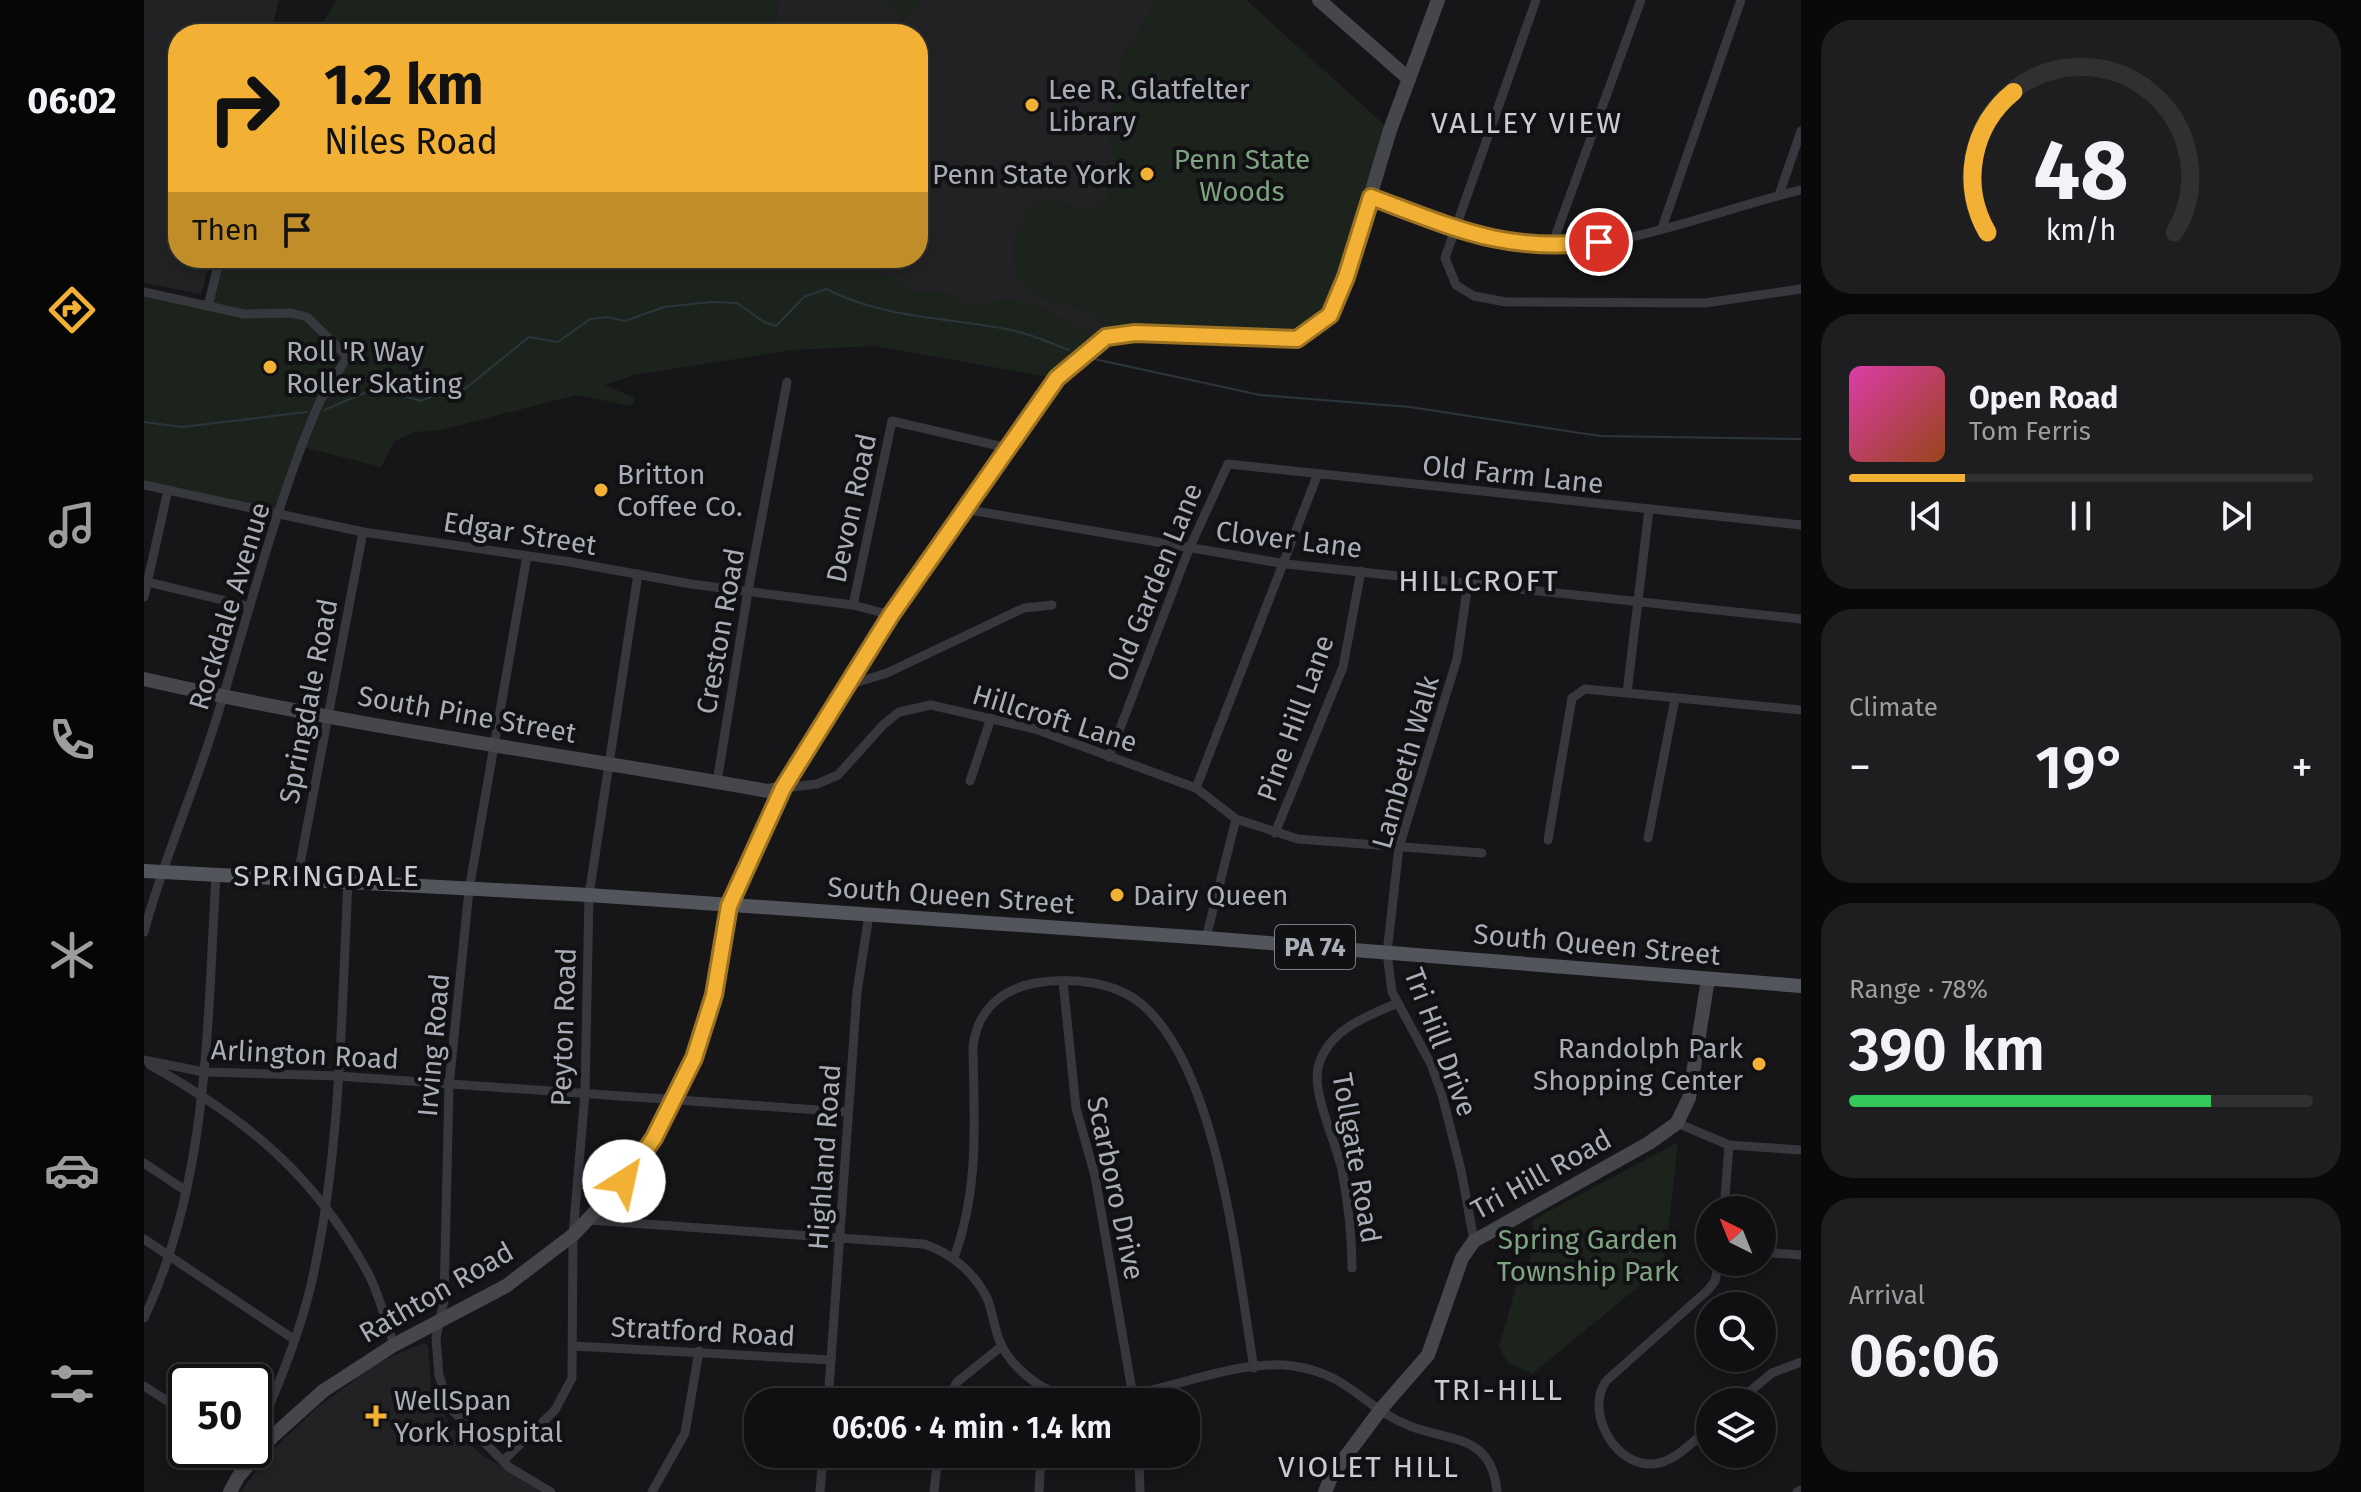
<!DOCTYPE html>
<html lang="en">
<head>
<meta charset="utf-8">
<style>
	:root { --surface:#101012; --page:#1e1e20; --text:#f1f3f6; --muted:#9c9d9f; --line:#303032; --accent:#f2b134 }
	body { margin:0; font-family:"Fira Sans",sans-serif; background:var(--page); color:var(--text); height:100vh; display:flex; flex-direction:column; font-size:30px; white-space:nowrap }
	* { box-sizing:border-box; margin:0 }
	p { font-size:26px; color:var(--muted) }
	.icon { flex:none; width:44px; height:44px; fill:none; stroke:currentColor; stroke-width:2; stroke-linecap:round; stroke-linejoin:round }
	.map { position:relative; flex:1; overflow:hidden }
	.drawer { display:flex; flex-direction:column; gap:20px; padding:20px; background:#09090a; width:560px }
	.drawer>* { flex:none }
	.hud { position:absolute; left:24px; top:24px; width:760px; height:244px; border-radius:32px; box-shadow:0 4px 12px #0003,0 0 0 2px var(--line); background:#f2b134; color:#111; overflow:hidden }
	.needle { width:52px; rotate:317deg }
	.buttons { position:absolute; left:1552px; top:1196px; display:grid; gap:16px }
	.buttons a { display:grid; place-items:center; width:80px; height:80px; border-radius:50%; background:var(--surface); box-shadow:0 4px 12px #0003,0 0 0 2px var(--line); font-size:40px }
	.speed { position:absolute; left:24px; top:1364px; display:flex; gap:16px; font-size:40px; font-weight:700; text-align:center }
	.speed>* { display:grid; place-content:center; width:104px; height:104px; border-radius:50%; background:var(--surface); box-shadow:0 4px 12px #0003,0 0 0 2px var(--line); line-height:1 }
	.speed .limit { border:4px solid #111; border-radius:12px; background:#fff; color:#111 }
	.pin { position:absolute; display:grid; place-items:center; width:68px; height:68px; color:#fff; margin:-34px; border:4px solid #fff; border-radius:50%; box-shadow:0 2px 8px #0007 }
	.me { position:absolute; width:88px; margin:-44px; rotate:35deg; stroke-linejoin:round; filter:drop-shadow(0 0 6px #0008) }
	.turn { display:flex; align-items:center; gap:28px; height:168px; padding:0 24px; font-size:36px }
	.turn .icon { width:104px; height:104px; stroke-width:2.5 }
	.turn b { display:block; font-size:56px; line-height:68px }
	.then { display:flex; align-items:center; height:76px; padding:0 24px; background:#0003; gap:16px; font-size:30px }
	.big { font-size:60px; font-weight:600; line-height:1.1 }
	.drawer .widget { flex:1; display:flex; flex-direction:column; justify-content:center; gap:12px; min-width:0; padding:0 28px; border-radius:32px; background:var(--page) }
	.drawer .dial { align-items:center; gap:0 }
	.dial svg { height:208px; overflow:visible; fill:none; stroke:var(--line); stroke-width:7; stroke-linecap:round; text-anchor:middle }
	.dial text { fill:var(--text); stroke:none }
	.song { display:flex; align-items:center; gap:24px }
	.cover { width:96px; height:96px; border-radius:12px; background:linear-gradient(135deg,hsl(320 70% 55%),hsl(20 70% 35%)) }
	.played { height:8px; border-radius:4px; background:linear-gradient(90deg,var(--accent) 25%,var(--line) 25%) }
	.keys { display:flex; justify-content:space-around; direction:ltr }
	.heat { display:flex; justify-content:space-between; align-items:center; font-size:44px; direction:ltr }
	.charge { height:12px; border-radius:6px; background:linear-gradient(90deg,#34c759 78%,var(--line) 0) }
	.trip { position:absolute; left:600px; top:1388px; width:456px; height:80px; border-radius:32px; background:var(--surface); box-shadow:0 4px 12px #0003,0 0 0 2px var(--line); font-weight:600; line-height:80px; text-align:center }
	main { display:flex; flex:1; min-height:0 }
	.tabs { display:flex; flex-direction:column; width:144px; justify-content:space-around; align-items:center; background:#060607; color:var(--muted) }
	.tabs .icon { width:56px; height:56px }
	.tabs .selected { color:var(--accent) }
	.tabs b { font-size:36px; color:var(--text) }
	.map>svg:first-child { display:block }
</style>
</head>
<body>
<main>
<nav class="tabs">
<b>06:02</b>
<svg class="icon selected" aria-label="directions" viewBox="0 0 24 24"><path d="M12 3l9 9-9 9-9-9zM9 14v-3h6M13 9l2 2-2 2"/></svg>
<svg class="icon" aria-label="music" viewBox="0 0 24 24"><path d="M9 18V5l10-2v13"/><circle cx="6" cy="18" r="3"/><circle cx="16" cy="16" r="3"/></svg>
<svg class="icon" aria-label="phone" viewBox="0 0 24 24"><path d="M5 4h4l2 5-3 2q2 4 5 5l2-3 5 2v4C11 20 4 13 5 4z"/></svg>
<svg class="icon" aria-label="climate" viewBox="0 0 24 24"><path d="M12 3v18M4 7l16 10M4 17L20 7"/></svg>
<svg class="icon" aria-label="car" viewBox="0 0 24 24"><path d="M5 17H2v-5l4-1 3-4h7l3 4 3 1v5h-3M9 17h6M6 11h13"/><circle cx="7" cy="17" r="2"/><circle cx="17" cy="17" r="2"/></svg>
<svg class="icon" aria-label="filters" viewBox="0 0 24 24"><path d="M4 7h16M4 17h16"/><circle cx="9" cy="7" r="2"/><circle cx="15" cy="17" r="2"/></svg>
</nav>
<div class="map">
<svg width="1657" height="1492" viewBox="0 0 1657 1492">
	<rect width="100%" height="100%" fill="#161618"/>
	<!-- built -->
	<g fill="#222225">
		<path d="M0,0H135L126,34H34V258H67L57,294L0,283Z"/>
		<path d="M635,0H1102L1246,130L962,330L906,377L731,346L734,258H774V34H629Z"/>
		<path d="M279,1343L284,1346L287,1385L305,1425L339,1456L404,1492H96L128,1450L173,1408L233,1363Z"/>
	</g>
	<!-- green -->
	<g fill="#1c231d">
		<path d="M193,0H635L629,34H171Z"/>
		<path d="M736,0H780L760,22Z"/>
		<path d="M1011,0H1102L1244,130L1186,315L1153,339L962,337C961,291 875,321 870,262C868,249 869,237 875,226C880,216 890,202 901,200C917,197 933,211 949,210L963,198L969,157L964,139L980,49L989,43Z"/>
		<path d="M648,27L771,34H647Z"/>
		<path d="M76,258H734V274L749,277L769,292H801L828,306L865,299L898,307L947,335L906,377L731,346L648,350L490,375L460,385L491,398L488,406L432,395L297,430L270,432L250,442L237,467L158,447L136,515L0,485V292L63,306Z"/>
		<path d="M1534,1142L1522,1251L1512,1272L1388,1374L1364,1363L1355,1347L1372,1286L1386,1264L1389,1220Z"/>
	</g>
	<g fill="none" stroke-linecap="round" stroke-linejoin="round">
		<!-- stream -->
		<g stroke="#2c353c" stroke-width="2">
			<path d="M950,359L1116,395L1266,407L1456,436L1657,439"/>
			<path d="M180,410L223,392L242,390L277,401L289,396H312L385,337L414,342L446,319L463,317L481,321L520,307L568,302L593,303L620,322L632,326L660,297L682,289C741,319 803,317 867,330C887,334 906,343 925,350"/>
			<path d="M0,422L38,427L163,412"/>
		</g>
		<!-- street -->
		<g stroke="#37383d" stroke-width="9">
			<path d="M1392,0L1301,258L1312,285L1330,296L1362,302L1561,303L1657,289"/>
			<path d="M1635,195L1657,131"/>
			<path d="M1227,197C1275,215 1325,239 1377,245C1471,256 1567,211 1657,190"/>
			<path d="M1518,228L1597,0"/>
			<path d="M1407,248L1497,0"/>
			<path d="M0,292L100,314L147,313L163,317L203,356C195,373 183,387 175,403C131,505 105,614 72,720C50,792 19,860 0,932"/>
			<path d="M64,306L76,258"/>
			<path d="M0,485L219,532L426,562L547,584L709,605L747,615"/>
			<path d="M820,509L1142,564L1657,619"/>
			<path d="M383,556L325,890L305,1086L300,1300L292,1338L295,1376L307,1409L365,1467L407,1492"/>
			<path d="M0,581L103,606"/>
			<path d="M1324,583L1313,659L1255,847L1243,953L1248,992L1287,1064L1298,1095L1317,1170L1330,1241"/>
			<path d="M0,597L24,490"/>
			<path d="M709,605L748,421L864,448"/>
			<path d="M701,686L743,673L880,608L908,605"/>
			<path d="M1483,693L1657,710"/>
			<path d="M965,757L1045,549L1084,464L1657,525"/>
			<path d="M826,781L847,718"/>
			<path d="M573,782L604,591L643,382"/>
			<path d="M639,788L673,784L694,775L739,725L755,712L787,705L891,729L1052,788L1092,819L1154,839L1338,853"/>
			<path d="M1052,788L1173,476"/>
			<path d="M1131,833L1199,667L1217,571"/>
			<path d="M1504,838L1531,699"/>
			<path d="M1404,840L1428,698L1441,689L1483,693L1505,509"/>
			<path d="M153,880L219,532"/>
			<path d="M1062,938L1092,819"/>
			<path d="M919,981L932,1108L951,1176L990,1402"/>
			<path d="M0,1060L60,1072L194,1076L703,1112"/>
			<path d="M6,1065C103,1119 172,1176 225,1275C236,1297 242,1322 250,1345"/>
			<path d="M1533,1123L1585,1145L1657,1150"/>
			<path d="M0,1163L42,1191"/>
			<path d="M1580,1210L1585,1145"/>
			<path d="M445,1220L780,1244C807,1253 830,1272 843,1298C849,1312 850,1330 857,1344C867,1366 893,1388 916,1394C990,1414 1074,1356 1149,1366C1207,1374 1220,1409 1266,1426C1307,1442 1348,1434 1353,1492"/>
			<path d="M0,1239L151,1340"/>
			<path d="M1618,1252L1657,1255"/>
			<path d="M810,1258C836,1187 830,1121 829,1047C833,1011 856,990 891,983C927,977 973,981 1001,1007C1076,1076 1093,1269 1110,1368"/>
			<path d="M1208,1268C1208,1236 1204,1202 1198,1170C1192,1141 1166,1091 1175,1064C1186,1029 1223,1016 1254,1003"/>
			<path d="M0,1318C65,1181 63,1024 72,875"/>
			<path d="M429,1346L687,1360"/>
			<path d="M0,1386L42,1413"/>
			<path d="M684,1402L713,992L725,915"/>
			<path d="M802,1402L813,1382L858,1346"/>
			<path d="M1593,1402L1628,1373L1657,1362"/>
			<path d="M1566,1427C1552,1439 1533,1459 1515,1463C1473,1472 1440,1413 1462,1381L1564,1290L1571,1281L1575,1262"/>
			<path d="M110,1440C133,1390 154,1339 167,1285C197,1155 197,1016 204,883"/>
			<path d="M97,1450L109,1458"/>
			<path d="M995,1454L996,1492"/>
			<path d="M361,1459L411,1410L428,1378L429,1235L441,1093L445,895L494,574"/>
			<path d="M508,1492L541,1433L555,1351"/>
			<path d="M676,1492L679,1454"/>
			<path d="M790,1492L794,1454"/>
			<path d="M895,1492L897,1454"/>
			<path d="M1653,1492L1657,1490"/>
		</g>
		<!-- secondary -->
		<g stroke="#45474d" stroke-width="14">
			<path d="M1175,0L1265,79"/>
			<path d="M0,679C206,726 416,754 624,791L639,788"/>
			<path d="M86,1492L94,1477L129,1436L179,1391L250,1345L362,1286L429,1235L480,1181L510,1138L550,1058L570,995L585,906L639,788L747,615L913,378L962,337L991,333L1153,339L1186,315L1202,277L1246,130L1294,0"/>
			<path d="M1181,1492L1188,1475L1237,1409L1284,1355L1318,1258L1330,1241L1505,1143L1533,1123L1545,1098L1564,979"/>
		</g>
		<!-- primary -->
		<path stroke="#53555c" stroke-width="14" d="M0,871L445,895L1062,938L1657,986"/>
	</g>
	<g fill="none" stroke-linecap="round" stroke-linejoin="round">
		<defs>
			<path id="route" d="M480,1181L510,1138L550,1058L570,995L585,906L639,788L747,615L913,378L962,337L991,333L1153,339L1186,315L1202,277L1227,197C1313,229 1361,253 1455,242"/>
		</defs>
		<!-- route casing -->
		<use href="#route" stroke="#9d7322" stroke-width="20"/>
		<!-- route -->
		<use href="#route" stroke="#f2b134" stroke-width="14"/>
	</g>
	<!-- markers -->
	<g fill="#f2b134" stroke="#111113" stroke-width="3">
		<circle cx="888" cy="105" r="8"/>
		<circle cx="1003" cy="174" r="8"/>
		<circle cx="126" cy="367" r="8"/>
		<circle cx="457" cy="490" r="8"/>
		<circle cx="973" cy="895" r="8"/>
		<circle cx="1615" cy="1064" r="8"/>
		<path d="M228 1404h8v8h8v8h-8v8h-8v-8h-8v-8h8z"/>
	</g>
	<g text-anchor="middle" stroke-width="8" stroke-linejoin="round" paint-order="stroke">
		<!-- shield labels -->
		<rect fill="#111113" stroke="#7b7e86" stroke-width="2" x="1131" y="925" width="80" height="44" rx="6"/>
		<g font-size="26" font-weight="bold" fill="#a8adb8">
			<text x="1171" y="956">PA 74</text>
		</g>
		<!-- poi labels -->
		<g font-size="28" fill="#a8adb8" stroke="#111113" text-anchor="start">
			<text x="904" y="99">Lee R. Glatfelter<tspan x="904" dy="32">Library</tspan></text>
			<text x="987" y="184" text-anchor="end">Penn State York</text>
			<text x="142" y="361">Roll 'R Way<tspan x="142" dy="32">Roller Skating</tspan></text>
			<text x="473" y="484">Britton<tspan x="473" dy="32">Coffee Co.</tspan></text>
			<text x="989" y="905">Dairy Queen</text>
			<text x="1599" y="1058" text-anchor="end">Randolph Park<tspan x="1599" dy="32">Shopping Center</tspan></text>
			<text x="250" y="1410">WellSpan<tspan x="250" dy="32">York Hospital</tspan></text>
		</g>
		<!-- park labels -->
		<g font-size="28" fill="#7fa381" stroke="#111113">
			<text x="1098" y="169">Penn State<tspan x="1098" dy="32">Woods</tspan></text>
			<text x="1444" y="1249">Spring Garden<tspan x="1444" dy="32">Township Park</tspan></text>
		</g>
		<!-- street labels -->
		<g font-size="28" fill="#a8adb8" stroke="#111113">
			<text transform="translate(1369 474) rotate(6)" y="10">Old Farm Lane</text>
			<text transform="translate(707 508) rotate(-78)" y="10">Devon Road</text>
			<text transform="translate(376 533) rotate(9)" y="10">Edgar Street</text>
			<text transform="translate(1145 539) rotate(7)" y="10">Clover Lane</text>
			<text transform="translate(1010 582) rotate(-68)" y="10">Old Garden Lane</text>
			<text transform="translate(85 606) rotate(-73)" y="10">Rockdale Avenue</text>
			<text transform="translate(576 631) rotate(-80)" y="10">Creston Road</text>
			<text transform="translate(164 701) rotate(-79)" y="10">Springdale Road</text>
			<text transform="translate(323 714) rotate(10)" y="10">South Pine Street</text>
			<text transform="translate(911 718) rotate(17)" y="10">Hillcroft Lane</text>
			<text transform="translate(1151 718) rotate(-70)" y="10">Pine Hill Lane</text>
			<text transform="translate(1261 762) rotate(-74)" y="10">Lambeth Walk</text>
			<text transform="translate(807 895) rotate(4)" y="10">South Queen Street</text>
			<text transform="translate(1453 944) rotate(5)" y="10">South Queen Street</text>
			<text transform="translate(419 1027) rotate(-88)" y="10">Peyton Road</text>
			<text transform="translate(1297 1042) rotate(69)" y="10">Tri Hill Drive</text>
			<text transform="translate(289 1045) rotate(-85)" y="10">Irving Road</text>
			<text transform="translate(161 1054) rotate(3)" y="10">Arlington Road</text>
			<text transform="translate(680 1157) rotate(-86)" y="10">Highland Road</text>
			<text transform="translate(1213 1158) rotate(80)" y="10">Tollgate Road</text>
			<text transform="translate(1397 1174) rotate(-29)" y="10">Tri Hill Road</text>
			<text transform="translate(972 1188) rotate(78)" y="10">Scarboro Drive</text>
			<text transform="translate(292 1292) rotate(-30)" y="10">Rathton Road</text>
			<text transform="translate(559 1331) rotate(3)" y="10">Stratford Road</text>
		</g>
		<!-- neighbourhood labels -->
		<g font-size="30" letter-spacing="2" fill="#c9ccd4" stroke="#111113">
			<text x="1383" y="133">VALLEY VIEW</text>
			<text x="1335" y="591">HILLCROFT</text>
			<text x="183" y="886">SPRINGDALE</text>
			<text x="1355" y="1400">TRI-HILL</text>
			<text x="1225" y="1477">VIOLET HILL</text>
		</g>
	</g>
</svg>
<div class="buttons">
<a><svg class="needle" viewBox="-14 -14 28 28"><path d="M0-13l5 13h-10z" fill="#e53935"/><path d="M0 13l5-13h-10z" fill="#9c9d9f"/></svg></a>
<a><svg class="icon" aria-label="search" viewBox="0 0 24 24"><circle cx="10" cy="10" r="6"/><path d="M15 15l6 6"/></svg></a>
<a><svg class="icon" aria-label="layers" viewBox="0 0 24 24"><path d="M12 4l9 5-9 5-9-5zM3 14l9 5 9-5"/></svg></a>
</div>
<div class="speed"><div class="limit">50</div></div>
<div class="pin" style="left:1455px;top:242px;background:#d93025"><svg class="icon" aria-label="arrive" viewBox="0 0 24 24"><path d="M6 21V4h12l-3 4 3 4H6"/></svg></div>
<svg class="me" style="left:480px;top:1181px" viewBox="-20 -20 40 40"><circle r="19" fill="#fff"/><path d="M0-13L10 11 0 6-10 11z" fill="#f2b134"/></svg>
<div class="trip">06:06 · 4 min · 1.4 km</div>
<div class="hud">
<div class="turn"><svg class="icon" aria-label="right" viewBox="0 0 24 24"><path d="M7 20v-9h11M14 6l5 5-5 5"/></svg><div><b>1.2 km</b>Niles Road</div></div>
<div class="then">Then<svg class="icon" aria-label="arrive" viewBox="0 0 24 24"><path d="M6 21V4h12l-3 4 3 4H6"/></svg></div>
</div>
</div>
<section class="drawer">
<div class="widget dial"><svg viewBox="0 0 100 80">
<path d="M14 69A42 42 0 1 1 86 69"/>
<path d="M14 69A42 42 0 0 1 24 15" stroke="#f2b134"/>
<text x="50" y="56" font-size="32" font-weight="700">48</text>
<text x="50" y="72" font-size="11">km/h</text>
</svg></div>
<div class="widget">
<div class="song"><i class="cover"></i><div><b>Open Road</b><p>Tom Ferris</p></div></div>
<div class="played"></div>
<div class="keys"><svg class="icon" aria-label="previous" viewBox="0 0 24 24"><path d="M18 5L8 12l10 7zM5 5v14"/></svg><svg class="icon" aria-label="pause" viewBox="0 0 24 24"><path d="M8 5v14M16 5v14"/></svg><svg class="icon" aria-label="next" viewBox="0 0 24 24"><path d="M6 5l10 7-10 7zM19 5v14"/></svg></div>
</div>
<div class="widget"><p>Climate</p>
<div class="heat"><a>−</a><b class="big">19°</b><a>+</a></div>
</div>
<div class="widget"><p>Range · 78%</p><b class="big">390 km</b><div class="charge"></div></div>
<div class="widget"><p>Arrival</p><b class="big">06:06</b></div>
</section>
</main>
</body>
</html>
